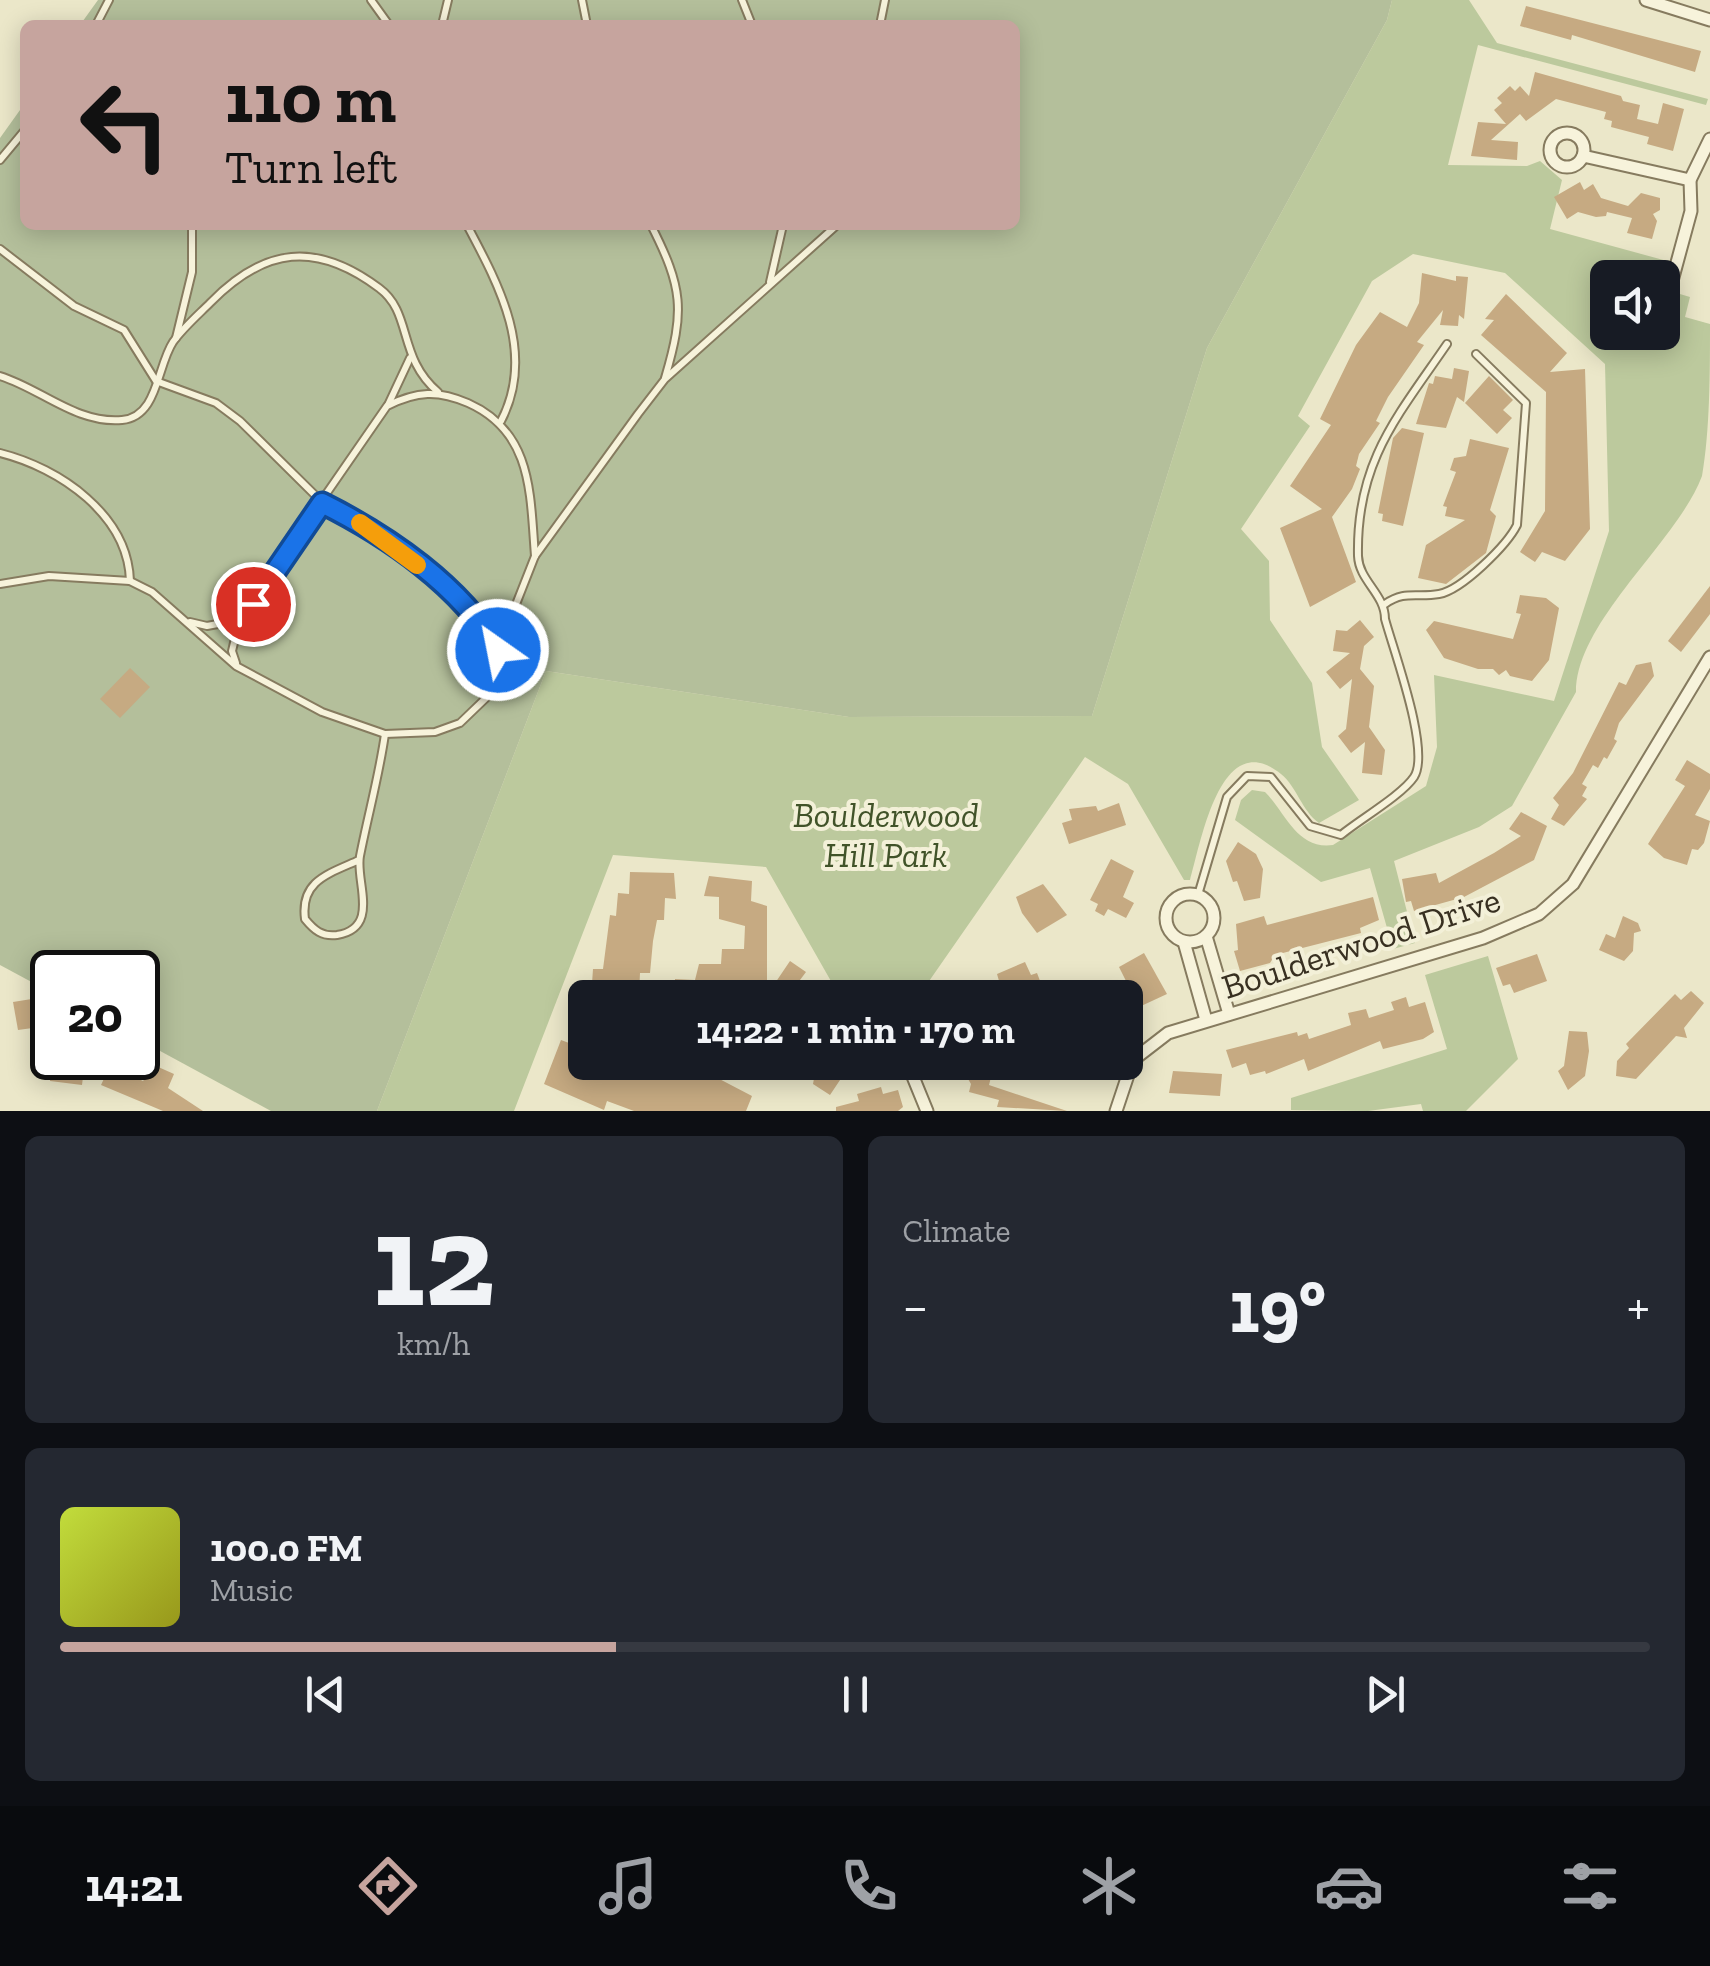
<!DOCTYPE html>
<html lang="en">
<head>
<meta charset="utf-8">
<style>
	:root { --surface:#171b24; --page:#242831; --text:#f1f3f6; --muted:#9ea1a6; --line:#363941; --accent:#c6a49e }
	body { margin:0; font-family:"Zilla Slab",serif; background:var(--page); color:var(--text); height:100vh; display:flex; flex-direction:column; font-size:38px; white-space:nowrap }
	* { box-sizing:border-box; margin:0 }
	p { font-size:32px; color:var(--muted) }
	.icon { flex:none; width:55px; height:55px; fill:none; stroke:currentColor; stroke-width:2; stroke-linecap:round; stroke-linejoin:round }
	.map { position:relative; height:1111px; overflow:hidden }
	.drawer { display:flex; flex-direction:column; gap:25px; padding:25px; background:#0d0f14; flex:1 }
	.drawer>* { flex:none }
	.guide { position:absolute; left:20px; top:20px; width:1000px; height:210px; border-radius:15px; box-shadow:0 5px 25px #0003; background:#c6a49e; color:#111; overflow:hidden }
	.tools { position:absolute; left:1590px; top:260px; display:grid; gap:20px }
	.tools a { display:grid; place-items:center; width:90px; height:90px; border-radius:15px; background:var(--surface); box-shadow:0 5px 25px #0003; font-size:50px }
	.speed { position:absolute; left:30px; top:950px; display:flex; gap:20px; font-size:50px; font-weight:700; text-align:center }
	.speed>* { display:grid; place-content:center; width:130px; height:130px; border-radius:50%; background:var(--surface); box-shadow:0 5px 25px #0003; line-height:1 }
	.speed .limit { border:5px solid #111; border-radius:15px; background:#fff; color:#111 }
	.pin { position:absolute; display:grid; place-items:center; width:85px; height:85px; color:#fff; margin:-42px; border:5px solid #fff; border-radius:50%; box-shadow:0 2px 10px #0007 }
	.me { position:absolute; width:110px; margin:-55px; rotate:327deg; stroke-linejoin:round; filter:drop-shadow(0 0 8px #0008) }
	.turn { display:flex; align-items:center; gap:35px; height:210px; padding:0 40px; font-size:45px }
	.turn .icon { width:130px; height:130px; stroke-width:2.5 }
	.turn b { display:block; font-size:70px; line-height:85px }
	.big { font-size:75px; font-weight:700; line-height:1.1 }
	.drawer .tile { flex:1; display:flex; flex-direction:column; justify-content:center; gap:15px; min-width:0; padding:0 35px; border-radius:15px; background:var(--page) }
	.drawer .dial { align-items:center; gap:0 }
	.dial b { font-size:130px; line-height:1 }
	.song { display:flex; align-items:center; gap:30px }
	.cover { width:120px; height:120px; border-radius:15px; background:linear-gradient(135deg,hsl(70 70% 55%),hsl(60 70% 35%)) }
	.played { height:10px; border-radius:5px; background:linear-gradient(90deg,var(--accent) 35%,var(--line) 35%) }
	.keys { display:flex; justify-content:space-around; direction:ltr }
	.heat { display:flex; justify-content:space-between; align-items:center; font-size:55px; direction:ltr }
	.drawer .tiles { flex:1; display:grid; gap:25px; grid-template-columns:1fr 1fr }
	.tile:last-child { grid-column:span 2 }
	.trip { position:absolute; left:568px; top:980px; width:575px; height:100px; border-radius:15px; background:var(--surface); box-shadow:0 5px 25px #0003; font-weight:700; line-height:100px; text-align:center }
	.tabs { display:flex; height:160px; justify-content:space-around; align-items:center; background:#090b0e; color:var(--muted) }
	.tabs .icon { width:70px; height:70px }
	.tabs .on { color:var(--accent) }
	.tabs b { font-size:45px; color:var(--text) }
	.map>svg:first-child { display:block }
</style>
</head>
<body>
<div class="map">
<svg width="1710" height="1111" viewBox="0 0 1710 1111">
	<rect width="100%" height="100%" fill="#ebe7c9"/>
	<!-- green -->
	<g fill="#bcc99d">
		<path d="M1392,0H1469L1497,43L1708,99L1706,105L1478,45L1448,165L1527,166L1540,161L1562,180L1550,229L1667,261L1663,279L1608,278V332H1662L1663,289L1690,297L1685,317L1710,324C1710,372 1710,431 1702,476C1678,541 1576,621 1576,692L1512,806L1479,827L1394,861L1415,943L1393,949L1370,868L1321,882L1235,820L1241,800L1252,790L1265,792C1286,813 1297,850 1333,845L1426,786L1437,747L1434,675L1554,701L1609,531L1605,364L1505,273L1413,254L1372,281L1298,416L1310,426L1241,529L1269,561L1270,620L1312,683L1322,747L1359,800L1319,823C1302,811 1297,787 1281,774C1220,725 1201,844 1190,880H1184L1128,784L1085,757L918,997H840L766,867L613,855L514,1111H377L546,671L849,717L1092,716L1207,348L1387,20Z"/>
		<path d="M1488,956L1518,1059L1466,1111H1423L1421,1104L1368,1111L1291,1110V1098L1447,1049L1425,975Z"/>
	</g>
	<!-- cemetery -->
	<path fill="#b4bf9b" d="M98,0H1392L1387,20L1207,348L1092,716L849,717L546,671L377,1111H271L138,1039V972H52V993L0,965V138L25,103V225H1015V25H80Z"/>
	<!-- building -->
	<g fill="#c6aa82">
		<path d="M1526,6L1701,51L1695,72L1572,35L1571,40L1520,26Z"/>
		<path d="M1535,72L1621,96L1623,101L1640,105L1637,119L1658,124L1663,103L1684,109L1673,151L1647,144L1649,137L1611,127L1612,121L1604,119L1606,112L1556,99L1526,121L1520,114L1491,140L1518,142L1517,160L1471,156L1478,122L1506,124L1494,110L1502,103L1497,98L1510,86L1515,91L1520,86L1529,96Z"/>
		<path d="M1580,182L1584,190L1593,184L1601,198L1628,206L1641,193L1660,198V210L1653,214L1657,221L1652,239L1627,233L1632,218L1607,212L1606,216L1596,217L1578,212L1567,219L1554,197Z"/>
		<path d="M1422,273L1456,281V276L1468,277L1464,319L1459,315L1458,326L1440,325L1443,310L1417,342L1424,345L1388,397L1376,421L1380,423L1359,454L1356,466L1360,469L1352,489L1332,517L1356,582L1310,607L1280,528L1322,509L1290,486L1331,425L1320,419L1356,345L1380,312L1407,327L1419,303Z"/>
		<path d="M1506,294L1567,353L1550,372L1585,369L1590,529L1565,561L1542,552L1535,562L1520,552L1545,511L1546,392L1481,335L1494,320L1485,319Z"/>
		<path d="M1454,368L1469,371L1464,402L1457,397L1446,428L1416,424L1429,383L1433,384L1435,376L1452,379Z"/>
		<path d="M1489,376L1513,400L1503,410L1512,418L1497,434L1465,403Z"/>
		<path d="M1402,428L1424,433L1403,526L1382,521L1383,514L1378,513L1393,438Z"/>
		<path d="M1470,439L1509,448L1490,510L1496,516L1486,553L1446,584L1418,578L1426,545L1465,520L1445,516L1447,507L1443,506L1456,472L1450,470L1454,458L1466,456Z"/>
		<path d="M1710,586V614L1681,652L1668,641Z"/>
		<path d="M1520,595L1546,598L1559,608L1549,660L1532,681L1510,676L1506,670L1499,675L1493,669H1478L1444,658L1426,630L1434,621L1513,639L1521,614L1516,613Z"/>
		<path d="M1360,620L1374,637L1364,646L1360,669L1374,686L1369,727L1385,750L1382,775L1362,773L1365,742L1351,753L1338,736L1346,729L1352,679L1340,689L1326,672L1350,653L1333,651L1336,630L1347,631Z"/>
		<path d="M1651,662L1654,676L1619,723L1614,739L1617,741L1607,759L1604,757L1598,768L1593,765L1582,784L1587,787L1582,796L1587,799L1564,826L1551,819L1559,805L1553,798L1573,773L1619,682L1626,685L1636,665Z"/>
		<path d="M130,668L150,687L120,718L100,699Z"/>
		<path d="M1687,760L1710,774V789L1695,815L1710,821L1704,843L1698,850L1692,849L1687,865L1664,858L1648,844L1685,786L1675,780Z"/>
		<path d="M1119,803L1126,825L1069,844L1062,823L1072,820L1069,809L1096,806L1098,811Z"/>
		<path d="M1521,812L1547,826L1534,860L1464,897L1414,911L1411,901L1406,902L1402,879L1436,873L1439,883L1494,853L1521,836L1509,829Z"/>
		<path d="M1238,842L1256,854L1263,869L1260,898L1244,901L1237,881L1233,882L1226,861Z"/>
		<path d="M1111,859L1134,871L1123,897L1134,903L1126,918L1108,909L1104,916L1095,911L1098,904L1090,900Z"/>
		<path d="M630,872L674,873L676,899L665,898L664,920H657L653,941L650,973H640L639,994L591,998L593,969H603L610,915L616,916L618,893L629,894Z"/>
		<path d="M709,876L752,881L751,901L767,906V983L739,981L736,997L674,998L675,979L695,980L699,964H721L722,949H744L745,926L719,919V897L704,896Z"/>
		<path d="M1043,884L1067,915L1037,933L1022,913L1016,897Z"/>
		<path d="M1373,897L1379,920L1360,928L1361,933L1275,955L1270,963L1240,971L1234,951L1238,950L1236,924L1264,916L1267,925Z"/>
		<path d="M1623,916L1638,923L1641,931L1634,933L1633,951L1624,961L1599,950L1606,934L1615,938Z"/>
		<path d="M1144,953L1167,994L1139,1007L1119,967Z"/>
		<path d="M1537,954L1547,981L1514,993L1510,984L1503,986L1496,968Z"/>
		<path d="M790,961L806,972L800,980L825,998H765Z"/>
		<path d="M1025,962L1031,975L1037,973L1042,986L1023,998H1004L997,974Z"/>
		<path d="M1691,991L1704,1003L1684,1028L1687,1038L1676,1036L1636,1079L1616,1076L1617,1061L1629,1048L1626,1044L1675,994L1681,1000Z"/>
		<path d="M44,997L47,1026L18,1030L13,1002Z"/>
		<path d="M1406,997L1409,1007L1425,1002L1434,1032L1423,1039L1383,1049L1380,1041L1308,1071L1304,1059L1266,1074L1265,1071L1250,1075L1246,1063L1232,1068L1226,1050L1297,1032L1298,1036L1307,1033L1309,1039L1351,1025L1348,1013L1366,1009L1369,1018L1394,1010L1391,1002Z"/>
		<path d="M1569,1031L1587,1032L1589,1051L1585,1076L1568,1090L1558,1071L1564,1066Z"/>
		<path d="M561,1040L585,1049V1062H640L674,1078L677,1071L698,1079L706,1072L752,1096L746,1111H634L607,1101L604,1110L544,1084Z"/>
		<path d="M53,1058L85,1062L82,1085L50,1081Z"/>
		<path d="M799,1062H852L830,1095L813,1084L815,1073Z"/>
		<path d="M958,1062H986L992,1073L989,1085L1067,1111L997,1107L999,1100L969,1092L971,1084Z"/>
		<path d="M110,1066L143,1081L156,1066L174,1074L168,1088L203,1111H163L101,1085Z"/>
		<path d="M1173,1071L1222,1074L1220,1096L1169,1093Z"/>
		<path d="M881,1087L883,1094L898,1090L903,1107L898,1111H836V1107L859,1101L857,1094Z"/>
	</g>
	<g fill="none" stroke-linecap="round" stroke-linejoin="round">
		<defs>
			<g id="lane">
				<path d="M371,0L389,25"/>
				<path d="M582,0L587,25"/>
				<path d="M742,0L752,25"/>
				<path d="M96,25L109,0"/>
				<path d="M442,25L448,0"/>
				<path d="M880,25L885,0"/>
				<path d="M0,160L25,130"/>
				<path d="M467,225C500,287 536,354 501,421"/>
				<path d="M651,225C683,288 685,310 665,378"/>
				<path d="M0,249L74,306L124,330L156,381L216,403L240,421L323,503L380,537L465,602L498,650"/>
				<path d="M770,282L783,225"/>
				<path d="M176,338L192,272V225"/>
				<path d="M0,376C40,388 76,424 122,420C158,417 157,366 173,342C183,328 198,315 210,303C265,247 316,241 379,288C413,313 397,357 438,392"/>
				<path d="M388,405L410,358"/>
				<path d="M0,453C60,468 128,515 130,581"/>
				<path d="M0,584L49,576L130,581L152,592L236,666L322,712L385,734L435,732L460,723L486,698L498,650L535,556L638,414L665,379L837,225"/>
				<path d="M1385,604C1405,590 1416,598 1439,594C1462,590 1507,545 1517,525L1526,403L1476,354"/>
				<path d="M190,622L207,626L239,620L387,406C417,391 438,390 468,403C533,432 530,494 535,556"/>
				<path d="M236,663L232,651L239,622"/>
				<path d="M359,860C328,874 300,881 305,919C314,930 322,937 337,935C381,928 355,881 360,856C368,815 379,776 385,734"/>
				<path d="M1198,895L1227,797L1247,776L1271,777L1310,826L1341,835C1359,820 1402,795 1414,777C1431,751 1393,649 1385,619C1385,594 1359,581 1358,556C1356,462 1397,417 1447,344"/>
			</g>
			<g id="street">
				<path d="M1646,0L1710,20"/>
				<circle cx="1567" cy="150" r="17"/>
				<path d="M1583,156L1690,180"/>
				<path d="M1672,281L1691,211L1690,180L1710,139"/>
				<circle cx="1190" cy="918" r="24"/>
				<path d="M1206,936L1229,1014"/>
				<path d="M1184,942L1206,1020"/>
				<path d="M907,1062L927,1111"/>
				<path d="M1116,1111L1133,1060L1168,1033L1483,938L1539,914L1573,884L1710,657"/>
			</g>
		</defs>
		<!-- lane casing -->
		<use href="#lane" stroke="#867b5f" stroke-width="10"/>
		<!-- street casing -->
		<use href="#street" stroke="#867b5f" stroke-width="15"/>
		<!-- lane -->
		<use href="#lane" stroke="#f7f3db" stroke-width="6"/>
		<!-- street -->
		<use href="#street" stroke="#f7f3db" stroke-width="11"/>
	</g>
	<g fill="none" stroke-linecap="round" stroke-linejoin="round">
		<defs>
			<path id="route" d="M253,604L322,503C388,536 461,586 498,650"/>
		</defs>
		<!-- route casing -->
		<use href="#route" stroke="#114b97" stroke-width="25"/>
		<!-- route -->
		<use href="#route" stroke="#1a73e8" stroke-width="18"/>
		<!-- slow -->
		<path stroke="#f59e0b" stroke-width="18" d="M360,523L417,565"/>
	</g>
	<g text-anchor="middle" stroke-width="8" stroke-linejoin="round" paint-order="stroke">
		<!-- park labels -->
		<g font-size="35" font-style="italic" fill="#415329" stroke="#f3f0d8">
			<text x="886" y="827">Boulderwood<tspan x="886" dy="40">Hill Park</tspan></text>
		</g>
		<!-- street labels -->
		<g font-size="35" fill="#383021" stroke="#f3f0d8">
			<text transform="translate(1361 943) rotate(-18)" y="12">Boulderwood Drive</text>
		</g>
	</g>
</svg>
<div class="tools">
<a><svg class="icon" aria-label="sound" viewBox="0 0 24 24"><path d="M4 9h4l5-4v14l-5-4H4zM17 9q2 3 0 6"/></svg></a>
</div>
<div class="speed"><div class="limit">20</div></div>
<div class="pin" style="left:253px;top:604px;background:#d93025"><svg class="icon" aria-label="arrive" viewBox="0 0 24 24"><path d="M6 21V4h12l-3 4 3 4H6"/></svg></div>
<svg class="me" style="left:498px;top:650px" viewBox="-20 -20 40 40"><circle r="17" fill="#1a73e8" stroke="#fff" stroke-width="3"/><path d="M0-11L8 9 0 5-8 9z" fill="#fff"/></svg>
<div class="trip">14:22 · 1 min · 170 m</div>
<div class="guide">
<div class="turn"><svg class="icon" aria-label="left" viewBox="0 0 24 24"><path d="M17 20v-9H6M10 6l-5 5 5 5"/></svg><div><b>110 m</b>Turn left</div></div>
</div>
</div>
<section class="drawer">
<div class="tiles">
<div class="tile dial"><b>12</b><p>km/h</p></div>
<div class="tile"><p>Climate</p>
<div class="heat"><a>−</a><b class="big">19°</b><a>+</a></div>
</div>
<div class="tile">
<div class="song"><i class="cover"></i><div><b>100.0 FM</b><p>Music</p></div></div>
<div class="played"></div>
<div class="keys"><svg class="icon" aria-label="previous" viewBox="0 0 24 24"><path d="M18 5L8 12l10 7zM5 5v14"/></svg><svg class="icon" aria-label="pause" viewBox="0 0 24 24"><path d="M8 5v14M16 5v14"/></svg><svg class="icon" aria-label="next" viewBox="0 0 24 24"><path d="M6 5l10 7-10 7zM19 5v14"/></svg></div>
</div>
</div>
</section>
<nav class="tabs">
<b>14:21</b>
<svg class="icon on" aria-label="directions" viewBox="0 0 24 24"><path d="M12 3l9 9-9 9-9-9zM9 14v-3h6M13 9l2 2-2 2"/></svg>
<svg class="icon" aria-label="music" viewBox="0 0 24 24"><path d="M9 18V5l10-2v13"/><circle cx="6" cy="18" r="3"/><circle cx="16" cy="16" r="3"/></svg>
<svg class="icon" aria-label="phone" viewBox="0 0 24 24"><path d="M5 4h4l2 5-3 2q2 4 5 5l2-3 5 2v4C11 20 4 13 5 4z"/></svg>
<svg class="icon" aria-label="climate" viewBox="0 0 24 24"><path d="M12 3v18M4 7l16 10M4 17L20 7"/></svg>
<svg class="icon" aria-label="car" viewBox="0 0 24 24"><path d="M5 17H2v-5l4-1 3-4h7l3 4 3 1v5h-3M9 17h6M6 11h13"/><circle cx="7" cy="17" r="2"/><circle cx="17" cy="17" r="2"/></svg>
<svg class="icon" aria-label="filters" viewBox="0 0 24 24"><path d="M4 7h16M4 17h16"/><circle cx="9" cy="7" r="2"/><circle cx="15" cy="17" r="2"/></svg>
</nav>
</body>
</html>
